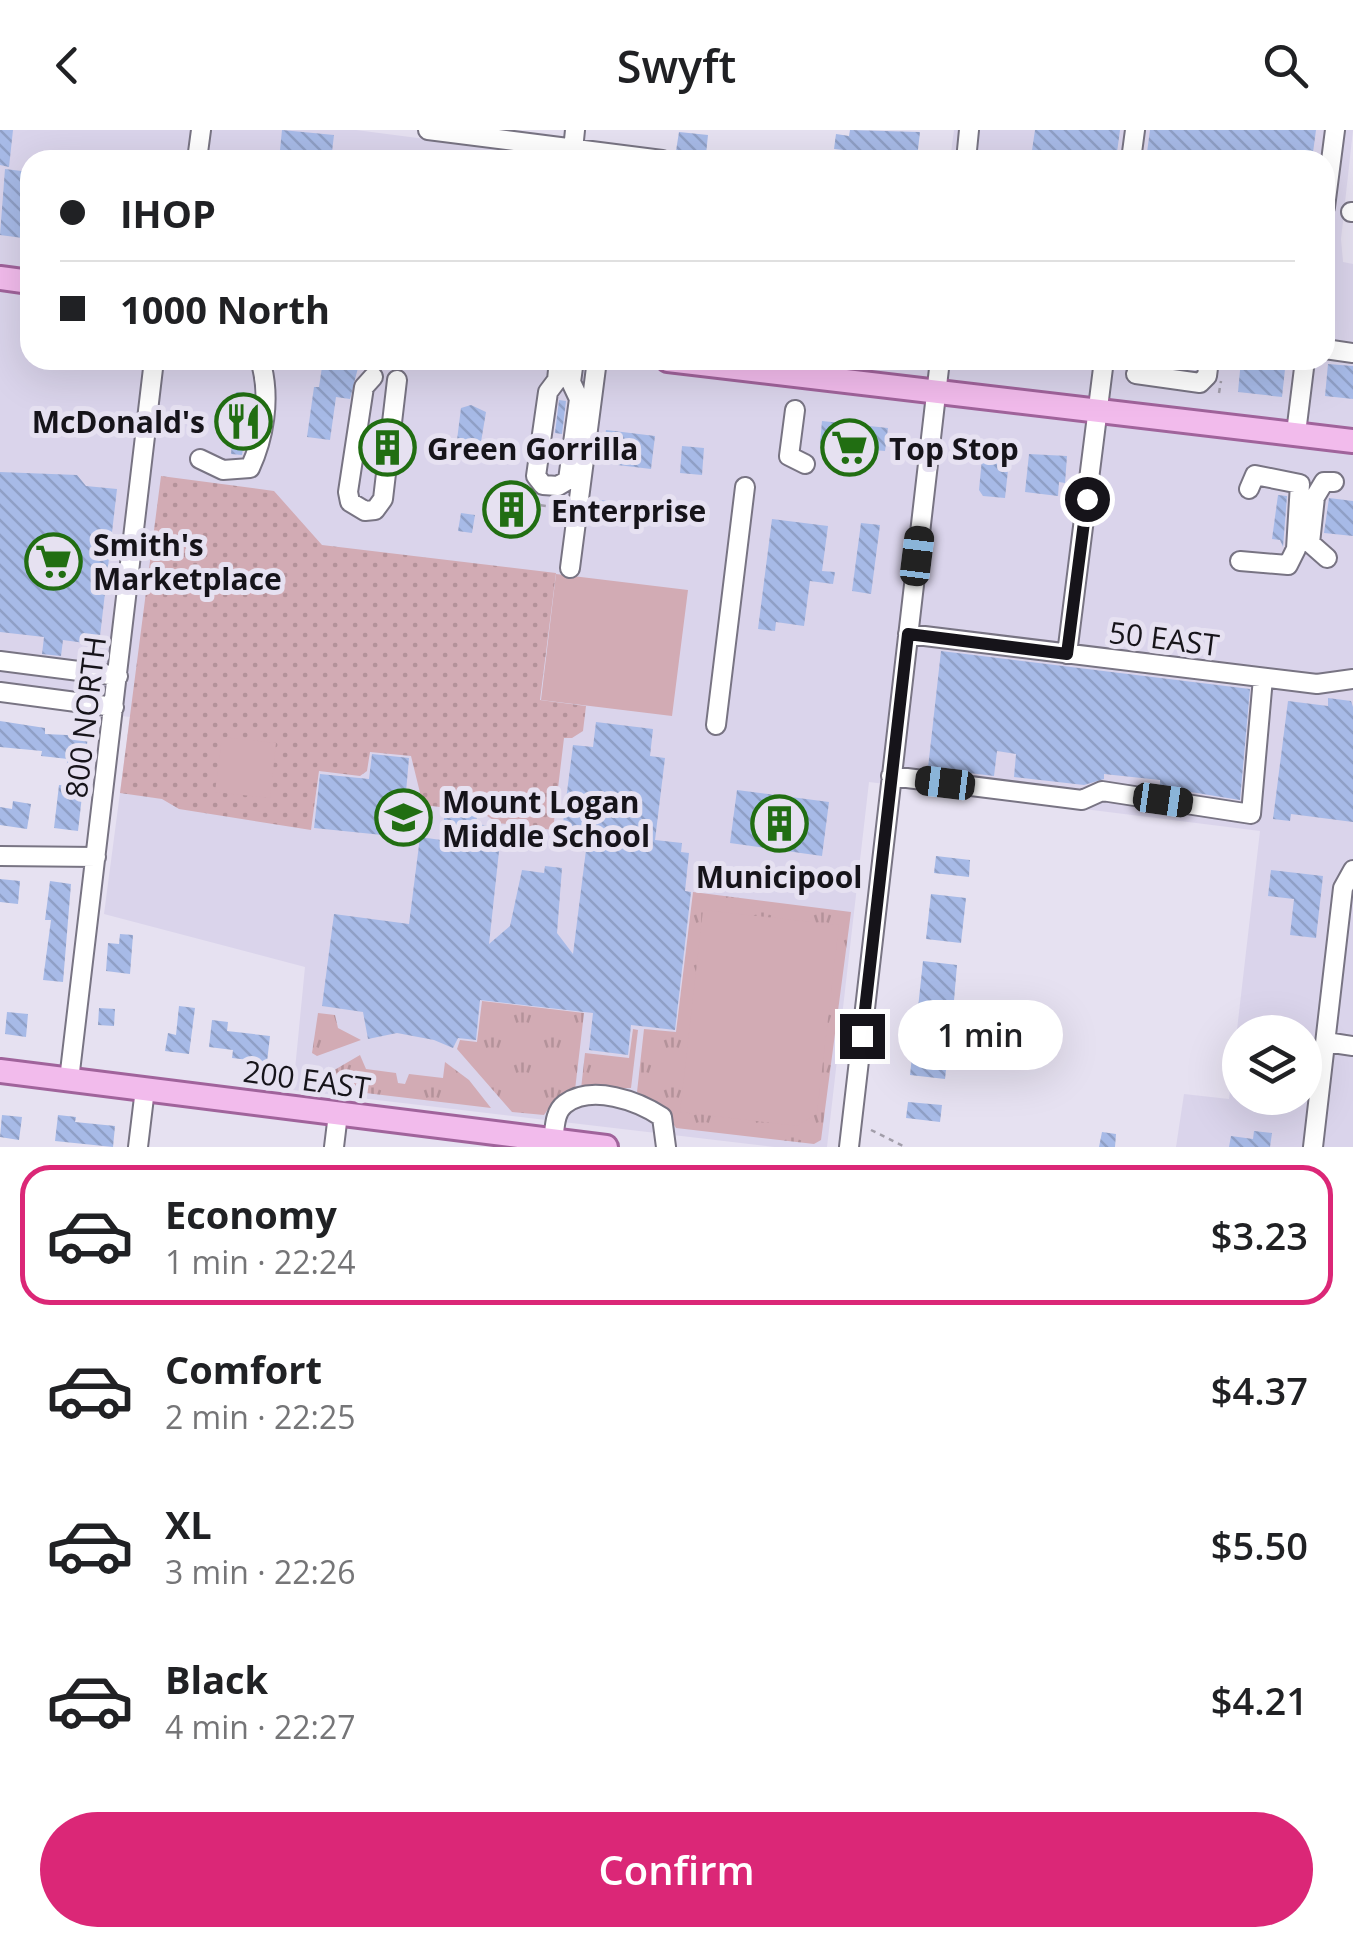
<!DOCTYPE html>
<meta charset="utf-8">
<style>
body{margin:0;font-family:"Open Sans",sans-serif;background:#f6f6f6;color:#202124;height:100vh;display:flex;flex-direction:column;font-size:38px;white-space:nowrap}
*{box-sizing:border-box;margin:0}
p{font-size:32px;color:#757577}
.icon{flex:none;width:55px;height:55px;fill:none;stroke:currentColor;stroke-width:2;stroke-linecap:round;stroke-linejoin:round}
.map{position:relative;height:1017px;overflow:hidden}
.panel{display:flex;flex-direction:column;background:#fff;flex:1}
.panel>*{flex:none}
.banner{position:absolute;left:20px;top:20px;width:1315px;height:220px;border-radius:30px;box-shadow:0 10px 40px #0002;display:grid;align-content:center;height:220px;padding:0 40px;background:#fff}
.tools{position:absolute;left:1222px;top:885px;display:grid;gap:20px}
.tools a{display:grid;place-items:center;width:100px;height:100px;border-radius:50%;background:#fff;box-shadow:0 10px 40px #0002;font-size:50px}
.end{position:absolute;width:45px;height:45px;margin:-22px;border:12px solid #16141a;background:#fff;box-shadow:0 0 0 5px #fff}
.from{border-radius:50%}
.bubble{position:absolute;height:70px;border-radius:35px;background:#fff;box-shadow:0 10px 40px #0002;font-size:32px;font-weight:600;line-height:70px;text-align:center}
.car{position:absolute;width:30px;height:60px;margin:-30px -15px;border-radius:12px;box-shadow:0 0 8px 2px #0007;background:linear-gradient(#222 24%,#8ab4d8 0 40%,#222 0 76%,#8ab4d8 0 86%,#222 0)}
.banner b{display:flex;align-items:center;gap:35px;height:95px;font-size:38px}
.banner b+b{border-top:2px solid #e0e0e0}
.banner i{width:25px;height:25px;background:#202124}
ul{padding:18px 0 0;list-style:none}
li{display:flex;align-items:center;gap:30px;height:140px;margin:0 20px 15px;padding:0 20px;border:5px solid transparent;border-radius:30px}
li div{flex:1}
li b{display:block;font-size:38px}
li em{font-style:normal;font-weight:600}
li.on{border-color:#db2777}
li>.icon{width:90px;height:90px;stroke-width:1.5}
.primary-button{display:flex;gap:20px;margin-top:auto;padding:20px 40px}
.primary-button a{flex:1;height:115px;border-radius:60px;background:#db2777;color:#fff;font-size:40px;font-weight:600;line-height:115px;text-align:center}
header{display:flex;justify-content:space-between;align-items:center;height:130px;padding:0 40px;background:#fff;font-size:45px;font-weight:600}
.map>svg:first-child{display:block}
</style>
<header><svg class="icon" aria-label="back" viewBox="0 0 24 24"><path d="M15 5l-7 7 7 7"/></svg>Swyft<svg class="icon" aria-label="search" viewBox="0 0 24 24"><circle cx="10" cy="10" r="6"/><path d="M15 15l6 6"/></svg></header>
<div class="map">
<svg width="1353" height="1017" viewBox="0 0 1353 1017">
<defs>
<pattern id="grass-tufts" width="24" height="20" patternUnits="userSpaceOnUse" patternTransform="scale(2.5)"><rect width="24" height="20" fill="#d2abb4"/><path d="M3 7l-1-3M5 7V3M7 7l1-3M15 17l-1-3M17 17v-4M19 17l1-3" fill="none" stroke="#b4929a"/></pattern>
<pattern id="park-dots" width="8" height="8" patternUnits="userSpaceOnUse" patternTransform="scale(2.5)"><rect width="8" height="8" fill="#d2abb4"/><path d="M2 2h.1M6 6h.1" fill="none" stroke="#b4929a" stroke-width="1.8" stroke-linecap="round"/></pattern>
<pattern id="building-back-hatch" width="6" height="6" patternUnits="userSpaceOnUse" patternTransform="scale(2.5)"><rect width="6" height="6" fill="#a7bae7"/><path d="M-1 5l2 2M0 0l6 6M5-1l2 2" fill="none" stroke="#8f9fc6"/></pattern>
</defs>
<rect width="100%" height="100%" fill="#e6e1f1"/>
<path fill="#dad4eb" fill-rule="evenodd" d="M 0,0 L 356,0 L 587,30 L 30,30 L 30,230 L 1325,230 L 1325,30 L 950,30 L 954,0 L 1353,0 L 1341,109 L 1343,132 L 1353,134 L 1353,1017 L 1176,1017 L 1184,964 L 1229,969 L 1260,701 L 869,652 L 827,1017 L 774,1017 L 293,960 L 305,837 L 104,784 L 130,587 L 0,572 ZM 1240,902 L 1305,902 L 1305,968 L 1240,968 Z"/>
<path fill="url(#grass-tufts)" d="M 693,762 L 851,782 L 821,1010 L 814,1014 L 676,998 L 662,976 L 637,962 L 644,899 L 676,902 Z
M 482,871 L 584,883 L 575,960 L 556,968 L 544,985 L 512,982 L 457,919 L 460,910 L 477,912 Z
M 318,883 L 335,885 L 338,898 L 361,910 L 317,926 L 312,923 Z
M 633,899 L 638,900 L 631,958 L 581,959 L 585,923 L 629,928 Z
M 360,925 L 366,939 L 396,943 L 398,953 L 405,954 L 409,944 L 443,948 L 445,932 L 469,950 L 491,978 L 307,956 Z"/>
<path fill="url(#park-dots)" d="M 161,346 L 274,361 L 322,415 L 556,443 L 540,570 L 586,576 L 583,601 L 572,608 L 564,608 L 553,700 L 498,693 L 481,682 L 423,675 L 411,626 L 370,622 L 367,641 L 360,646 L 319,641 L 311,700 L 179,679 L 162,669 L 120,663 Z"/>
<path fill="#d2abb4" d="M 556,444 L 688,460 L 672,586 L 541,570 Z
M 222,607 L 276,613 L 270,668 L 215,662 Z
M 703,780 L 839,795 L 817,983 L 797,996 L 680,982 Z"/>
<path fill="url(#building-back-hatch)" d="M 0,0 L 13,0 L 9,37 L 0,35 Z
M 282,0 L 334,5 L 331,30 L 279,30 Z
M 850,0 L 920,2 L 917,28 L 834,19 L 836,4 L 849,6 Z
M 1035,0 L 1120,0 L 1116,30 L 1031,27 Z
M 1150,0 L 1316,0 L 1312,30 L 1146,30 Z
M 679,2 L 708,5 L 706,24 L 676,21 Z
M 5,39 L 30,42 L 30,109 L 0,105 Z
M 332,230 L 360,230 L 350,269 L 336,267 L 330,310 L 307,307 L 314,257 L 319,257 L 322,237 L 331,238 Z
M 1161,230 L 1196,230 L 1195,240 L 1161,235 Z
M 1241,230 L 1286,230 L 1282,267 L 1238,262 Z
M 1328,234 L 1353,236 L 1353,269 L 1325,266 Z
M 236,262 L 253,264 L 242,325 L 231,324 Z
M 559,270 L 566,271 L 562,304 L 555,303 Z
M 471,275 L 486,282 L 481,312 L 467,314 L 457,310 L 461,278 Z
M 822,291 L 888,298 L 885,321 L 861,319 L 859,333 L 838,331 L 840,316 L 820,314 Z
M 606,300 L 655,306 L 651,339 L 601,333 Z
M 682,316 L 704,318 L 702,345 L 680,343 Z
M 983,318 L 1010,321 L 1005,368 L 983,366 L 979,360 Z
M 1029,324 L 1067,326 L 1065,353 L 1059,352 L 1058,366 L 1025,362 Z
M 0,342 L 77,345 L 86,356 L 117,359 L 99,515 L 63,510 L 61,526 L 42,524 L 44,507 L 0,502 Z
M 504,356 L 526,359 L 520,403 L 498,401 Z
M 1278,365 L 1287,366 L 1283,417 L 1280,410 L 1272,409 Z
M 1329,368 L 1353,371 L 1353,406 L 1324,403 Z
M 592,369 L 632,374 L 630,387 L 590,382 Z
M 461,383 L 475,385 L 472,403 L 458,401 Z
M 772,389 L 828,396 L 822,441 L 835,442 L 833,454 L 810,451 L 804,496 L 776,492 L 775,501 L 758,499 Z
M 861,393 L 880,395 L 871,464 L 852,461 Z
M 941,521 L 1250,559 L 1240,670 L 1160,657 L 1160,650 L 1104,644 L 1104,649 L 1084,655 L 1014,647 L 1016,624 L 997,621 L 994,646 L 928,638 Z
M 1328,568 L 1351,571 L 1353,577 L 1353,692 L 1291,684 L 1290,691 L 1273,689 L 1288,571 L 1328,576 Z
M 0,591 L 45,598 L 45,604 L 88,606 L 84,639 L 66,636 L 68,629 L 41,626 L 42,621 L 0,617 Z
M 596,592 L 653,599 L 650,626 L 665,628 L 655,710 L 682,713 L 681,722 L 689,723 L 685,761 L 691,762 L 675,900 L 631,895 L 628,925 L 589,920 L 593,883 L 480,870 L 476,910 L 458,908 L 453,918 L 434,910 L 397,903 L 368,909 L 363,882 L 322,876 L 334,784 L 409,794 L 420,707 L 441,710 L 445,682 L 477,686 L 476,694 L 516,699 L 514,714 L 500,712 L 489,814 L 510,796 L 522,740 L 544,743 L 545,736 L 562,738 L 557,803 L 573,824 L 587,712 L 561,709 L 573,615 L 593,617 Z
M 372,624 L 409,628 L 402,707 L 314,698 L 320,644 L 369,649 Z
M 59,655 L 83,657 L 78,701 L 54,698 Z
M 737,660 L 829,672 L 822,726 L 730,713 Z
M 13,671 L 31,674 L 27,699 L 0,695 L 0,677 L 12,679 Z
M 936,726 L 970,730 L 969,747 L 934,743 Z
M 1271,740 L 1323,746 L 1316,808 L 1290,805 L 1294,769 L 1268,766 Z
M 0,749 L 20,751 L 18,774 L 0,772 Z
M 50,751 L 71,754 L 63,852 L 43,850 L 51,790 L 45,790 Z
M 931,764 L 966,768 L 961,813 L 926,809 Z
M 120,804 L 133,805 L 130,844 L 106,841 L 108,813 L 119,814 Z
M 923,831 L 957,835 L 953,882 L 918,878 Z
M 179,876 L 195,878 L 189,924 L 165,921 L 168,903 L 176,905 Z
M 99,878 L 115,879 L 114,896 L 98,895 Z
M 7,882 L 28,884 L 26,907 L 5,904 Z
M 212,890 L 228,892 L 227,901 L 270,906 L 267,932 L 232,928 L 233,920 L 209,917 Z
M 915,899 L 950,903 L 945,949 L 910,945 Z
M 908,972 L 942,975 L 940,992 L 906,988 Z
M 2,985 L 22,987 L 19,1010 L 0,1007 Z
M 58,985 L 76,987 L 75,992 L 115,996 L 113,1017 L 55,1011 Z
M 1254,1001 L 1272,1003 L 1270,1017 L 1229,1017 L 1231,1006 L 1253,1009 Z
M 1102,1002 L 1116,1004 L 1115,1017 L 1099,1017 Z"/>
<g fill="none" stroke-linecap="round" stroke-linejoin="round">
<defs>
<path id="minor" d="M 428,0 L 662,30
M 197,30 L 201,0
M 572,30 L 575,0
M 966,30 L 969,0
M 1131,30 L 1135,0
M 1325,77 L 1335,0
M 1351,82 L 1353,82
M 1325,219 L 1353,223
M 559,230 L 557,250 L 548,262 L 536,346 L 543,355 L 558,356 L 568,350 L 579,269 L 571,252 L 574,230
M 1136,244 L 1200,253 L 1207,246 L 1209,230
M 373,247 L 364,257 L 348,362 L 350,372 L 365,381 L 375,380 L 383,369 L 397,250
M 795,280 L 789,326 L 805,334
M 1296,303 L 1305,230
M 200,329 L 223,340 L 250,338 C 264,308 270,270 262,237
M 1327,428 L 1310,413 L 1315,367 L 1324,352 L 1334,352
M 1240,431 L 1288,435 L 1296,419 L 1300,354 L 1255,345 L 1249,359
M 570,438 L 597,230
M 908,504 L 1317,554 L 1353,549
M 1067,524 L 1104,230
M 0,531 L 118,546
M 0,562 L 114,577
M 716,595 L 745,357
M 891,646 L 1082,670 L 1102,661 L 1251,684 L 1263,548
M 0,726 L 96,727
M 1326,912 L 1353,916
M 69,950 L 154,230
M 553,1011 C 555,999 554,982 565,974 C 592,954 638,971 662,987 L 666,1017
M 138,1017 L 145,959
M 334,1017 L 338,984
M 849,1017 L 940,230
M 1313,1017 L 1343,758 L 1353,740"/>
<path id="major" d="M 0,148 L 30,152
M 668,230 L 1353,311
M 0,941 L 606,1017"/>
</defs>
<use href="#minor" stroke="#787483" stroke-width="22"/>
<use href="#major" stroke="#a0639b" stroke-width="28"/>
<path stroke="#a19da9" stroke-width="2.5" stroke-dasharray="5 5" stroke-linecap="butt" d="M 1219,263 L 1221,251
M 530,384 L 531,374 L 562,378 L 561,372
M 871,1000 L 905,1017"/>
<use href="#minor" stroke="#fff" stroke-width="18"/>
<use href="#major" stroke="#f2bbec" stroke-width="22"/>
</g>
<g fill="none" stroke-linecap="round" stroke-linejoin="round">
<path stroke="#16141a" stroke-width="12" d="M 862,906 L 908,504 L 1067,524 L 1087,369"/>
</g>
<defs>
<symbol id="restaurant-ring" viewBox="-11 -11 22 22"><circle r="9.5" fill="#e6e1f1" stroke="#216e12" stroke-width="1.5"/><path d="M-5-6h1v4h1v-4h1v4h1v-4h1v5L-1.5 .5V6h-2V.5L-5-1ZM5-6V6H3V1.5H1.5Q1.5-4 5-6Z" fill="#216e12"/></symbol>
<symbol id="building-ring" viewBox="-11 -11 22 22"><circle r="9.5" fill="#e6e1f1" stroke="#216e12" stroke-width="1.5"/><path d="M-4-6H4V6H1V3H-1V6H-4ZM-2.5-4.3h1.7v1.8h-1.7ZM.8-4.3h1.7v1.8H.8ZM-2.5-1h1.7V.8h-1.7ZM.8-1h1.7V.8H.8Z" fill="#216e12"/></symbol>
<symbol id="supermarket-ring" viewBox="-11 -11 22 22"><circle r="9.5" fill="#e6e1f1" stroke="#216e12" stroke-width="1.5"/><path d="M-6-5.5h2.5l.6 2H6L4.5 2H-2.5L-4.4-4H-6ZM-1.5 3.2a1.3 1.3 0 1 0 .1 0ZM3 3.2a1.3 1.3 0 1 0 .1 0Z" fill="#216e12"/></symbol>
<symbol id="school-ring" viewBox="-11 -11 22 22"><circle r="9.5" fill="#e6e1f1" stroke="#216e12" stroke-width="1.5"/><path d="M0-5L7-2L0 1L-7-2ZM-4 1L0 2.5L4 1V4Q0 6-4 4Z" fill="#216e12"/></symbol>
</defs>
<g fill-rule="evenodd">
<use href="#restaurant-ring" x="212" y="260" width="63" height="63"/>
<use href="#building-ring" x="356" y="286" width="63" height="63"/>
<use href="#supermarket-ring" x="818" y="286" width="63" height="63"/>
<use href="#building-ring" x="480" y="348" width="63" height="63"/>
<use href="#supermarket-ring" x="22" y="400" width="63" height="63"/>
<use href="#school-ring" x="372" y="656" width="63" height="63"/>
<use href="#building-ring" x="748" y="662" width="63" height="63"/>
</g>
<g text-anchor="middle" dominant-baseline="central" stroke-width="10" stroke-linejoin="round" paint-order="stroke">
<g font-size="30" font-weight="bold" fill="#16141a" stroke="#e6e1f1" text-anchor="start">
<text x="205" y="291" text-anchor="end">McDonald's</text>
<text x="427" y="318">Green Gorrilla</text>
<text x="889" y="318">Top Stop</text>
<text x="551" y="380">Enterprise</text>
<text x="93" y="414">Smith's<tspan x="93" dy="34">Marketplace</tspan></text>
<text x="442" y="671">Mount Logan<tspan x="442" dy="34">Middle School</tspan></text>
<text x="779" y="746" text-anchor="middle">Municipool</text>
</g>
<g font-size="30" fill="#16141a" stroke="#e6e1f1">
<text transform="translate(1164 508) rotate(7)">50 EAST</text>
<text transform="translate(85 587) rotate(-83)">800 NORTH</text>
<text transform="translate(307 949) rotate(8)">200 EAST</text>
</g>
</g>
</svg>
<div class="tools">
<a><svg class="icon" aria-label="layers" viewBox="0 0 24 24"><path d="M12 4l9 5-9 5-9-5zM3 14l9 5 9-5"/></svg></a>
</div>
<i class="end from" style="left:1087px;top:369px"></i>
<i class="end" style="left:862px;top:906px"></i>
<div class="bubble" style="left:898px;top:870px;width:165px">1 min</div>
<i class="car" style="left:917px;top:426px;rotate:7deg"></i>
<i class="car" style="left:945px;top:653px;rotate:277deg"></i>
<i class="car" style="left:1163px;top:670px;rotate:98deg"></i>
<div class="banner">
<b><i class="from"></i>IHOP</b>
<b><i></i>1000 North</b>
</div>
</div>
<section class="panel">
<ul>
<li class="on"><svg class="icon" aria-label="car" viewBox="0 0 24 24"><path d="M5 17H2v-5l4-1 3-4h7l3 4 3 1v5h-3M9 17h6M6 11h13"/><circle cx="7" cy="17" r="2"/><circle cx="17" cy="17" r="2"/></svg><div><b>Economy</b><p>1 min · 22:24</p></div><em>$3.23</em></li>
<li><svg class="icon" aria-label="car" viewBox="0 0 24 24"><path d="M5 17H2v-5l4-1 3-4h7l3 4 3 1v5h-3M9 17h6M6 11h13"/><circle cx="7" cy="17" r="2"/><circle cx="17" cy="17" r="2"/></svg><div><b>Comfort</b><p>2 min · 22:25</p></div><em>$4.37</em></li>
<li><svg class="icon" aria-label="car" viewBox="0 0 24 24"><path d="M5 17H2v-5l4-1 3-4h7l3 4 3 1v5h-3M9 17h6M6 11h13"/><circle cx="7" cy="17" r="2"/><circle cx="17" cy="17" r="2"/></svg><div><b>XL</b><p>3 min · 22:26</p></div><em>$5.50</em></li>
<li><svg class="icon" aria-label="car" viewBox="0 0 24 24"><path d="M5 17H2v-5l4-1 3-4h7l3 4 3 1v5h-3M9 17h6M6 11h13"/><circle cx="7" cy="17" r="2"/><circle cx="17" cy="17" r="2"/></svg><div><b>Black</b><p>4 min · 22:27</p></div><em>$4.21</em></li>
</ul>
<div class="primary-button"><a>Confirm</a></div>
</section>
